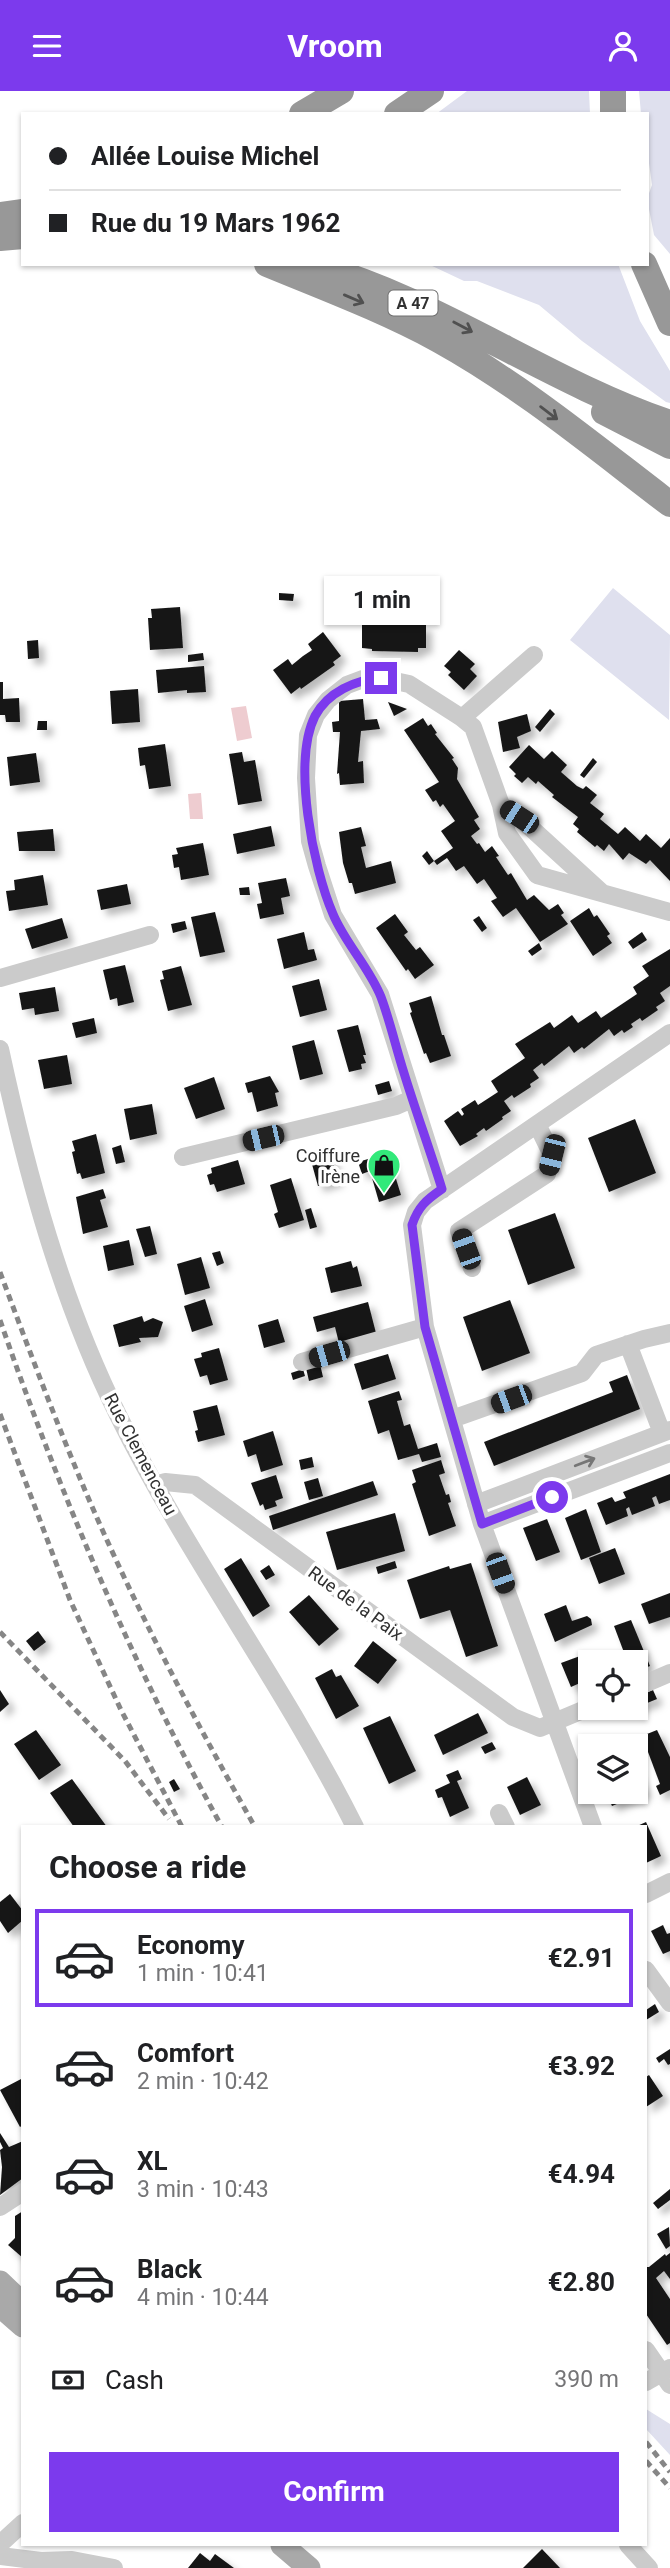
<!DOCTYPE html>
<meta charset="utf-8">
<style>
body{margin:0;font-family:Roboto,sans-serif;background:#f2f2f2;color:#202124;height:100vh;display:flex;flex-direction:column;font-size:26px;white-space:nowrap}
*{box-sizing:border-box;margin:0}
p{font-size:23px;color:#757577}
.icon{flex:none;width:38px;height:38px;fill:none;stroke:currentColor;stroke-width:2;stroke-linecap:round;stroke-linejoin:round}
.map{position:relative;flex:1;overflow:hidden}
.panel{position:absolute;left:21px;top:1734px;width:626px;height:721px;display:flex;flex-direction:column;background:#fff;border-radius:0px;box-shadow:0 2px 5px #0004}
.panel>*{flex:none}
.top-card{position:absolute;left:21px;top:21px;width:628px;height:154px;border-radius:0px;box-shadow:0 2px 5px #0004;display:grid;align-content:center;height:154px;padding:0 28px;background:#fff}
.controls{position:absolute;left:578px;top:1559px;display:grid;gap:14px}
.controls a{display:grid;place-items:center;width:70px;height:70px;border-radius:0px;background:#fff;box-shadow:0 2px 5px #0004;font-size:35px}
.end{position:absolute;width:32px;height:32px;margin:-16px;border:9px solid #7c3aed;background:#fff;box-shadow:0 0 0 4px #fff}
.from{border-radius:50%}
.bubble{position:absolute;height:49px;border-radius:0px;background:#fff;box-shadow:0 2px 5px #0004;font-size:23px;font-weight:700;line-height:49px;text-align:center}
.car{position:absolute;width:21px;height:42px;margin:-21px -10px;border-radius:9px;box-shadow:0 0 5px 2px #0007;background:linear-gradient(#222 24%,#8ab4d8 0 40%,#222 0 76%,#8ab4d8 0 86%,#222 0)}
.top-card b{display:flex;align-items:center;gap:24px;height:66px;font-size:26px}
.top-card b+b{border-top:2px solid #e0e0e0}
.top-card i{width:18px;height:18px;background:#202124}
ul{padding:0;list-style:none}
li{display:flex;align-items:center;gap:21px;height:98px;margin:0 14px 10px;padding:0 14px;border:4px solid transparent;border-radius:0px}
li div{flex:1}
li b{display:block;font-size:26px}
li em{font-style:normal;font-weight:700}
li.on{border-color:#7c3aed}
li>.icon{width:63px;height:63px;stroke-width:1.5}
h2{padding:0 28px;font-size:32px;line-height:84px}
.pay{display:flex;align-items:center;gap:18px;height:77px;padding:0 28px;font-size:26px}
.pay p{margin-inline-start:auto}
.primary-button{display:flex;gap:14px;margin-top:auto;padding:14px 28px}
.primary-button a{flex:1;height:80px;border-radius:0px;background:#7c3aed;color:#fff;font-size:28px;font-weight:700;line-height:80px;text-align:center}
header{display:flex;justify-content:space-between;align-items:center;height:91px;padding:0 28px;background:#7c3aed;color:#fff;font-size:32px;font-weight:700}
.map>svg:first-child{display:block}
</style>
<header><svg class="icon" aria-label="menu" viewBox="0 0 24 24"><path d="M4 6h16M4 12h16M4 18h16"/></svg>Vroom<svg class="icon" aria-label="person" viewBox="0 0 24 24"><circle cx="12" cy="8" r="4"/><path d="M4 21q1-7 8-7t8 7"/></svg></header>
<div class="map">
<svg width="670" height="2477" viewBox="0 0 670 2477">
<defs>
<filter id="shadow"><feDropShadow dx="6" dy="6" stdDeviation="3.5" flood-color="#0004"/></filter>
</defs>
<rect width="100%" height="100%" fill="#fff"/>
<path fill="#dfe0ee" d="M 467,0 L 589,0 L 590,23 L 436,23 Z
M 639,0 L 670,0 L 670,163 L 654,144 L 648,113 L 648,105 L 652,94 L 648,65 L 648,23 L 641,23 Z
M 428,173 L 618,173 L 640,230 L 670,280 L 670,312 L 666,311 L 582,250 L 539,214 L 477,190 L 464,190 Z
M 613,497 L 670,544 L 669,629 L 570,549 Z
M 646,2318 L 670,2333 L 670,2364 L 646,2338 Z"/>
<path fill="#eeccd0" d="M 246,615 L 252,647 L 237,650 L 231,617 Z
M 201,702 L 203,728 L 190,728 L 188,703 Z"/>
<path fill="#181818" filter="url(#shadow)" d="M 279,502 L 294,503 L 293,510 L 279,509 Z
M 180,516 L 183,557 L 150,559 L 148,527 L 152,527 L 151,518 Z
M 384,530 L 394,531 L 394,534 L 426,534 L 426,557 L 418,557 L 418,561 L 372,560 L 372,558 L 362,557 L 362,533 L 384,533 Z
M 323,541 L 341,565 L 333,571 L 335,574 L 301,598 L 300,596 L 291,603 L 273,579 L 288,568 L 292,574 L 303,565 L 312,559 L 308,553 Z
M 38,549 L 39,567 L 28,568 L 27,550 Z
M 459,559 L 475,573 L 470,578 L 477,585 L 464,599 L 448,584 L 451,581 L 444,575 Z
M 203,562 L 204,569 L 188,571 L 188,564 Z
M 204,575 L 206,601 L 187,602 L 187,599 L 158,602 L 156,579 Z
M 0,591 L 3,591 L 3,608 L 19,607 L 20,631 L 6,631 L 5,624 L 0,624 Z
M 138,598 L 140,631 L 112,633 L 110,600 Z
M 363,608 L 365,629 L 377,628 L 380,638 L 361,640 L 358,671 L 363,670 L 364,692 L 340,694 L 339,682 L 337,683 L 340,641 L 333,641 L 332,631 L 339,630 L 339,610 Z
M 388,611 L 407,618 L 394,625 Z
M 550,618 L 555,623 L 540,641 L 535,636 Z
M 527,623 L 531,640 L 517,646 L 520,657 L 503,661 L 498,631 Z
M 423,627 L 428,635 L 431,633 L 437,642 L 435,643 L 454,667 L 452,668 L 458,677 L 457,688 L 479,726 L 474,729 L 480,738 L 471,745 L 477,753 L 479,752 L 485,761 L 492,755 L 499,765 L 496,766 L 508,784 L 511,782 L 527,809 L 534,804 L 549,819 L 558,813 L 564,822 L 561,824 L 568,833 L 540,851 L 516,817 L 503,826 L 491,810 L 497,807 L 484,788 L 477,793 L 464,775 L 456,780 L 447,767 L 437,774 L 434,770 L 453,757 L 441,740 L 455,730 L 443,713 L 440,716 L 436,709 L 433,711 L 425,699 L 439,691 L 404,639 Z
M 38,630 L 47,630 L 47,639 L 37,639 Z
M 165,653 L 171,695 L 149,698 L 145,674 L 140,675 L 138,657 Z
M 529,654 L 544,668 L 552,660 L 567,674 L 561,681 L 577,695 L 583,698 L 586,695 L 597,704 L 590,712 L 604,723 L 600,728 L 618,743 L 625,736 L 640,750 L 646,743 L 661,757 L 670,747 L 670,790 L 650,769 L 646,773 L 629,762 L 623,769 L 609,753 L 604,760 L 597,754 L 595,756 L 577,741 L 579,738 L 573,733 L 578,726 L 552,706 L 554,704 L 538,690 L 536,693 L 528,686 L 522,692 L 514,685 L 516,683 L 509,676 Z
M 242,661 L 244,671 L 255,669 L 262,710 L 238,714 L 229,663 Z
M 36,662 L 40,691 L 10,695 L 7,666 Z
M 593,667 L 597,671 L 584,687 L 580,684 Z
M 271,735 L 275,755 L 237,763 L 233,743 Z
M 361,736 L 366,755 L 361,756 L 366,777 L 391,770 L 396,792 L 355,803 L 352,792 L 349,792 L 343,772 L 339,741 Z
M 53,738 L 55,760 L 19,760 L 17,741 Z
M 203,752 L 209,784 L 181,789 L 179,776 L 174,777 L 172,764 L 178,763 L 176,757 Z
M 427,760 L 434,770 L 429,774 L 422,765 Z
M 43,784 L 48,814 L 9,820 L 6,800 L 15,799 L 14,789 Z
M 286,787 L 290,805 L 281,807 L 284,823 L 260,828 L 257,813 L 262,812 L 258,792 Z
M 127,793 L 131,813 L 101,819 L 97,799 Z
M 249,796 L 250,804 L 240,804 L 239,797 Z
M 589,817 L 594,826 L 597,824 L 610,843 L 607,845 L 612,852 L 593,865 L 570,830 Z
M 215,821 L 225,861 L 200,866 L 191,826 Z
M 395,823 L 408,841 L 404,844 L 416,859 L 420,856 L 434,874 L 415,888 L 408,878 L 406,880 L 376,837 Z
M 479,825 L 487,837 L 482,841 L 473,829 Z
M 62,827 L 68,847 L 32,858 L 25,838 Z
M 185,830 L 187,838 L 173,842 L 171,833 Z
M 304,841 L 308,859 L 314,858 L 317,869 L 284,878 L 277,848 Z
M 642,841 L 647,849 L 633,858 L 628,851 Z
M 539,852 L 542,858 L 532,865 L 528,860 Z
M 670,858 L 670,895 L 660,902 L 665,910 L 656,916 L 658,919 L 642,930 L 640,927 L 631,933 L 633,936 L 624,942 L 622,939 L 614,945 L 609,938 L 584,958 L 582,956 L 574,962 L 569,955 L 544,975 L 542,972 L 533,979 L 539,987 L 530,993 L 531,996 L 514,1007 L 512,1004 L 504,1010 L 511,1020 L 502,1026 L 503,1028 L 486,1040 L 484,1037 L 476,1043 L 478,1045 L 460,1055 L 444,1030 L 458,1020 L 462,1025 L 464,1023 L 461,1018 L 475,1009 L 478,1014 L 498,1001 L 491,990 L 525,967 L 515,953 L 550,931 L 554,937 L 572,924 L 578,932 L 596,920 L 601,927 L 637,903 L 633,896 L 649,885 L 642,875 Z
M 125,874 L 134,911 L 118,915 L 117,907 L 110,909 L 103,879 Z
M 181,875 L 192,914 L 168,920 L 160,889 L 164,888 L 162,880 Z
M 319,888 L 327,919 L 300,926 L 292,895 Z
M 55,896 L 59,920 L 35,924 L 34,917 L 22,919 L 19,902 Z
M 431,905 L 442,944 L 444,944 L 451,965 L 430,972 L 426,962 L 424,963 L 410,922 L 412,921 L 409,912 Z
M 94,927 L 97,942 L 76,947 L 72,932 Z
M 358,934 L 366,964 L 363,964 L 366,972 L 361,973 L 362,978 L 349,981 L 337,939 Z
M 314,949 L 323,983 L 300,989 L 292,955 Z
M 67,964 L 72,993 L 44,998 L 38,969 Z
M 270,985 L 279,1001 L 275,1002 L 278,1015 L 257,1021 L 252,1001 L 248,1002 L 245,992 Z
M 214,986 L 225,1018 L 196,1028 L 184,997 Z
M 389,990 L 392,1000 L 378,1004 L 375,994 Z
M 152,1013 L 157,1043 L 130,1049 L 124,1018 Z
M 635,1028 L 656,1082 L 609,1101 L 588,1047 Z
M 96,1043 L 105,1082 L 82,1088 L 80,1082 L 77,1083 L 72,1061 L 75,1060 L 72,1050 Z
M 121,1054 L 125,1071 L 116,1073 L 112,1057 Z
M 330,1060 L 338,1089 L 318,1095 L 310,1066 Z
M 388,1062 L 401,1104 L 379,1111 L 370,1080 L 362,1083 L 358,1071 Z
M 238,1069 L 245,1093 L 217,1101 L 214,1093 L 210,1094 L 207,1084 L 212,1082 L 211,1077 Z
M 291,1087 L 304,1129 L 279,1137 L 274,1123 L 278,1121 L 270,1094 Z
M 103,1098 L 106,1107 L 100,1109 L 108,1136 L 83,1143 L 76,1106 Z
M 311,1117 L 317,1136 L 310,1138 L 305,1119 Z
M 555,1122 L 575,1177 L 528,1194 L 508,1139 Z
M 150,1135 L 157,1163 L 145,1166 L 136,1138 Z
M 129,1149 L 134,1174 L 108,1180 L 103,1155 Z
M 220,1160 L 224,1172 L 217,1175 L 212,1162 Z
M 201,1166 L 210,1197 L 185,1204 L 177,1173 Z
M 351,1170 L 353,1177 L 357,1175 L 362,1195 L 331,1202 L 325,1177 Z
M 205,1208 L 213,1234 L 192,1241 L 184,1215 Z
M 510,1209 L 530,1262 L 482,1280 L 463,1226 Z
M 368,1211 L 376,1242 L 339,1252 L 335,1236 L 317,1241 L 313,1226 Z
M 142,1225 L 144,1231 L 153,1227 L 163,1231 L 158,1246 L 139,1247 L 141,1251 L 119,1256 L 113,1234 Z
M 278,1228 L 285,1251 L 264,1257 L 258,1234 Z
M 219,1257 L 228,1289 L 210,1294 L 207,1284 L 200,1286 L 194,1268 L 202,1266 L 201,1262 Z
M 388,1263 L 396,1288 L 362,1299 L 354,1273 Z
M 320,1273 L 323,1286 L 309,1290 L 306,1277 Z
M 303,1278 L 305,1285 L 293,1289 L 291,1282 Z
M 627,1284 L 640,1318 L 494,1375 L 484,1351 L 613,1301 L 609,1291 Z
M 399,1300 L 402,1309 L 397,1310 L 404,1335 L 410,1333 L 418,1358 L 437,1352 L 441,1366 L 422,1371 L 419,1363 L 398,1369 L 389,1339 L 378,1343 L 368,1310 Z
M 217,1314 L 225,1344 L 198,1351 L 195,1340 L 198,1339 L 193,1320 Z
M 273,1340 L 283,1374 L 261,1381 L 256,1363 L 248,1366 L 243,1350 Z
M 312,1366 L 314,1376 L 301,1379 L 299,1369 Z
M 441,1369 L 445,1382 L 439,1384 L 446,1404 L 449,1403 L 451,1411 L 448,1412 L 456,1435 L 429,1445 L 412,1393 L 416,1391 L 412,1379 Z
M 670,1383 L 670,1409 L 659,1413 L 656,1405 L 652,1407 L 655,1415 L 632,1424 L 629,1416 L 626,1418 L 628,1425 L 606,1434 L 597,1412 L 612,1406 L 615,1411 L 626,1407 L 623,1401 Z
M 276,1384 L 283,1407 L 275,1410 L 277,1415 L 265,1419 L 263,1413 L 260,1415 L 251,1392 Z
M 318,1387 L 323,1405 L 309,1409 L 304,1391 Z
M 373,1390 L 378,1404 L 273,1439 L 269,1425 Z
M 586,1418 L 601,1461 L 581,1469 L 565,1427 Z
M 395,1422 L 405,1460 L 337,1479 L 326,1441 Z
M 547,1428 L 560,1461 L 536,1470 L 523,1437 Z
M 615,1457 L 625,1483 L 599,1493 L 589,1467 Z
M 241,1467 L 270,1515 L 253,1526 L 224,1478 Z
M 395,1470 L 397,1477 L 378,1483 L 376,1476 Z
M 471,1472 L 498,1555 L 466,1566 L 450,1519 L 420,1528 L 407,1489 L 449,1475 L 450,1478 Z
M 269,1474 L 275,1484 L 266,1489 L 260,1480 Z
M 670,1502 L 670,1526 L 649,1533 L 641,1513 Z
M 309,1504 L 339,1538 L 319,1555 L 289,1521 Z
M 566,1514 L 572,1530 L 587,1525 L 591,1528 L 592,1534 L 555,1551 L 544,1523 Z
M 631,1529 L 650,1575 L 635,1581 L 635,1572 L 628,1572 L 614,1535 Z
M 38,1540 L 46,1551 L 34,1560 L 26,1550 Z
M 373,1550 L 397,1569 L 378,1593 L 354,1575 Z
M 580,1565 L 589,1588 L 571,1596 L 561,1572 Z
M 332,1578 L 336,1586 L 341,1584 L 359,1615 L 336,1628 L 315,1587 Z
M 0,1599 L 9,1613 L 0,1621 Z
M 653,1599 L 657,1608 L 635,1617 L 635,1606 Z
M 478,1622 L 488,1642 L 443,1664 L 434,1644 Z
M 390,1625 L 416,1680 L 389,1693 L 363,1637 Z
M 36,1639 L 61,1674 L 39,1689 L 14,1653 Z
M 657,1639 L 670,1666 L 670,1699 L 660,1704 L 656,1695 L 660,1693 L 642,1645 Z
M 492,1651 L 496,1658 L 485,1663 L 481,1656 Z
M 635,1676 L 646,1701 L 612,1715 L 606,1701 L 635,1701 Z
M 458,1679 L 462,1688 L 457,1690 L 469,1717 L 450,1726 L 442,1706 L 438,1707 L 435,1699 L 450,1692 L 446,1684 Z
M 527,1686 L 541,1714 L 520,1724 L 507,1696 Z
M 72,1688 L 107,1736 L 74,1736 L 50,1702 Z
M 174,1688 L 180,1698 L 174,1701 L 169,1691 Z
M 646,1731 L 661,1765 L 646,1772 L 646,1736 L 635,1736 Z
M 10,1803 L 23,1820 L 23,1829 L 8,1842 L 0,1830 L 0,1811 Z
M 663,1834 L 667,1843 L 670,1842 L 670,1860 L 663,1863 L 651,1840 Z
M 655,1913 L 659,1921 L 646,1929 L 646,1919 Z
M 670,1958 L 670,1973 L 668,1974 L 664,1968 L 659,1972 L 656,1967 Z
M 649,1984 L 663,2005 L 646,2016 L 646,1986 Z
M 23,1987 L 23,2034 L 20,2036 L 0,1999 Z
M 0,2042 L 9,2056 L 23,2050 L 23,2087 L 0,2104 L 2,2076 L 0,2059 L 3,2057 L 0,2051 Z
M 670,2098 L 670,2109 L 658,2118 L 653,2112 Z
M 23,2120 L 23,2167 L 8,2154 L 15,2147 L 15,2125 Z
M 669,2136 L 670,2155 L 666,2158 L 657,2143 Z
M 670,2162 L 670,2188 L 664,2180 L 656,2187 L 670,2208 L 670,2252 L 667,2254 L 646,2223 L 646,2176 L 649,2176 L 665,2163 L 666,2165 Z
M 542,2458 L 560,2477 L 523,2477 Z
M 200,2462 L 210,2470 L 215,2463 L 234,2477 L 188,2477 Z"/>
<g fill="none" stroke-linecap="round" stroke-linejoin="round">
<path stroke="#cbcbcb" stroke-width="18" d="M 462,627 L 534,564
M 501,714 L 519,726 L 601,801
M 0,887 L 150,844
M 0,958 C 27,1083 61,1209 118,1324 C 188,1466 284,1594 355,1736
M 183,1066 L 396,1015 L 412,1008
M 442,1099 L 380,903 L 333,824 L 317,775 L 310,750 L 306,687 L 308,644 L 316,624 L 328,609 L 347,594 L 363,588 L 381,587 L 409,593 L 462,627 L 473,636 L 501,714 L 507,742 L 537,784 L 670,821
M 472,1177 L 459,1140 L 547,1083 L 552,1064 L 537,1033
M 628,1253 L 662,1342
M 302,1271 L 425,1236
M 452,1328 L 582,1282 L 596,1264 L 644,1248 L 670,1242
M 155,1394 L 165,1391 L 195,1394 L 513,1626 L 540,1637 L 590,1616
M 476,1413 L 670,1339
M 482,1433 L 670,1362
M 635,1597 L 670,1582
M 499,1722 L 506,1736
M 593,1736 L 482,1433 L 425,1236 L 412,1134 L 416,1121 L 425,1110 L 670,942
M 646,1803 L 670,1791
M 646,1879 L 670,1912
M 0,2116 L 23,2101
M 646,2259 L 670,2294
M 646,2291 L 670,2277
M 0,2453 L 23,2432
M 628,2454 L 649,2477
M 0,2465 L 41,2470 L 72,2469 L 114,2477"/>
<path stroke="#a9a9a9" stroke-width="23" d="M 0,2191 L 23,2213
M 0,2215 L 23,2235
M 282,2454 L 309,2477"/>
<path stroke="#989898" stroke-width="26" d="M 613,0 L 613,23
M 302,23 L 341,0
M 397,23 L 431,0
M 0,124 L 23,121
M 0,147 L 23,145
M 267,173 C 325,197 384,219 439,249 C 522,295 595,356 670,413
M 309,173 C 437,207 545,290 670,332
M 644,173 L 670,232
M 604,321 L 670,355"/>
<path stroke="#868686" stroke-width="5" stroke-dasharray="7 5" stroke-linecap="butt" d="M 0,1181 C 28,1256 56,1331 87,1404 C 136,1518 194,1628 255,1736
M 0,1229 C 60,1403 133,1575 222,1736
M 0,1323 L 70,1509 L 121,1619 L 182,1736
M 0,1541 L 125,1670 L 169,1728
M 646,2351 L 670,2381
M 646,2370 L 670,2397"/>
</g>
<defs><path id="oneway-shaft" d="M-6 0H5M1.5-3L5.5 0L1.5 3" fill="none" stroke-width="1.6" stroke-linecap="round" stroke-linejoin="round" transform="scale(1.75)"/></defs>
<g stroke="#505050">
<use href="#oneway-shaft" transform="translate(354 208) rotate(23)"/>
<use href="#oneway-shaft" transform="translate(463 236) rotate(28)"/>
<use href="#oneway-shaft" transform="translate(549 322) rotate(37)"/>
</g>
<use stroke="#767676" href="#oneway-shaft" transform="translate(585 1371) rotate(-21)"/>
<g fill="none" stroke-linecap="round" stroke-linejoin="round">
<path stroke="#7c3aed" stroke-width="9" d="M 381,587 C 355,589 328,601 315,625 C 292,671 313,777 333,823 C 345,852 369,876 381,906 C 390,930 396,957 404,982 C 416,1021 430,1059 442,1098 C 426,1109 418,1116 412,1134 L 425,1236 L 482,1433 L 552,1406"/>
</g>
<defs>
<symbol id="shop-pin" viewBox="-11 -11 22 30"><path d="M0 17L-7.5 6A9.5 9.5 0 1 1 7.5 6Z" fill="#32e97a" stroke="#fff"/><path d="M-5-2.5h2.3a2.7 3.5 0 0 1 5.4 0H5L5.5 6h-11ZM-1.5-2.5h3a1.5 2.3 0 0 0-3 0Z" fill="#111"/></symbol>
</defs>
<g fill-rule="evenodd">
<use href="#shop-pin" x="365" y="1055" width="38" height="52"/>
</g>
<g text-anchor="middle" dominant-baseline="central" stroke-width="7" stroke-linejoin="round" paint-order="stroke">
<rect fill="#fff" stroke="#6f6f6f" stroke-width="2" x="388.5" y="199.5" width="49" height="25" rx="5"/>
<g font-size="16" font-weight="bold" fill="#313131">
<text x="413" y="212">A 47</text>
</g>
<g font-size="18" fill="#313131" stroke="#fff" text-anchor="end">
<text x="360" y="1064">Coiffure<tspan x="360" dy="21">Irène</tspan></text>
</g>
<g font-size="18" fill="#313131" stroke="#fff">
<text transform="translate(141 1363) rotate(62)">Rue Clemenceau</text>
<text transform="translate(356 1512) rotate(36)">Rue de la Paix</text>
</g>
</g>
</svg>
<div class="controls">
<a><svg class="icon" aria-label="locate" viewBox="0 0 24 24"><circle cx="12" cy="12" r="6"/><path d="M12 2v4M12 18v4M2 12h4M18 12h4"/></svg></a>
<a><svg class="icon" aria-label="layers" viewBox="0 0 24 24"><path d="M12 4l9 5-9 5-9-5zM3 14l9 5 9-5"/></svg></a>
</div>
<i class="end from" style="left:552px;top:1406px"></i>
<i class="end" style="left:381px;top:587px"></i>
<div class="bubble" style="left:324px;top:485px;width:116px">1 min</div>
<i class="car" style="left:519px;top:726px;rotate:303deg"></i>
<i class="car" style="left:263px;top:1047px;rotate:257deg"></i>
<i class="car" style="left:552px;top:1064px;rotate:194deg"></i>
<i class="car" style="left:466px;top:1158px;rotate:340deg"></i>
<i class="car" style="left:329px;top:1263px;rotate:254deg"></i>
<i class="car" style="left:511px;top:1308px;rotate:250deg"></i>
<i class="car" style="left:500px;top:1482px;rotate:160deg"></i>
<div class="top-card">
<b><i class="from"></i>Allée Louise Michel</b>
<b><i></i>Rue du 19 Mars 1962</b>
</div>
<section class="panel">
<h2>Choose a ride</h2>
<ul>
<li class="on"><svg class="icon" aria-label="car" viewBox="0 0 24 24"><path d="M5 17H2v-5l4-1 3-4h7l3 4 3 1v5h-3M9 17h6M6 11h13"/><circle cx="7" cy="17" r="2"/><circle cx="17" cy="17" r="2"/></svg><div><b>Economy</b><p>1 min · 10:41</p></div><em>€2.91</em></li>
<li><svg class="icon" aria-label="car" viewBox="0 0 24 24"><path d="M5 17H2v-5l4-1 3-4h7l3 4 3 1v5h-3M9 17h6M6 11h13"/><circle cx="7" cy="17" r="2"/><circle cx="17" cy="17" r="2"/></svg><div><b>Comfort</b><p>2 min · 10:42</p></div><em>€3.92</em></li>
<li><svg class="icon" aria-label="car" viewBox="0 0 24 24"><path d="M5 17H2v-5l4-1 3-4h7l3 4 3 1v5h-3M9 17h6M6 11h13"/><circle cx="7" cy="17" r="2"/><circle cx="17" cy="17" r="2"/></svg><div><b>XL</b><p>3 min · 10:43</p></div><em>€4.94</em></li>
<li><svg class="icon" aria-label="car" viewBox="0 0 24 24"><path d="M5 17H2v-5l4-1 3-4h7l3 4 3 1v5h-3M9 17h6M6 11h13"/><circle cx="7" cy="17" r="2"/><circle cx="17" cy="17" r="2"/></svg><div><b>Black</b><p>4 min · 10:44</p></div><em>€2.80</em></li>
</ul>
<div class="pay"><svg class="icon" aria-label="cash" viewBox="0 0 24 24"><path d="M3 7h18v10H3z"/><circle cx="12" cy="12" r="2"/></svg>Cash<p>390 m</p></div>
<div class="primary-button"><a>Confirm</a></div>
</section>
</div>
